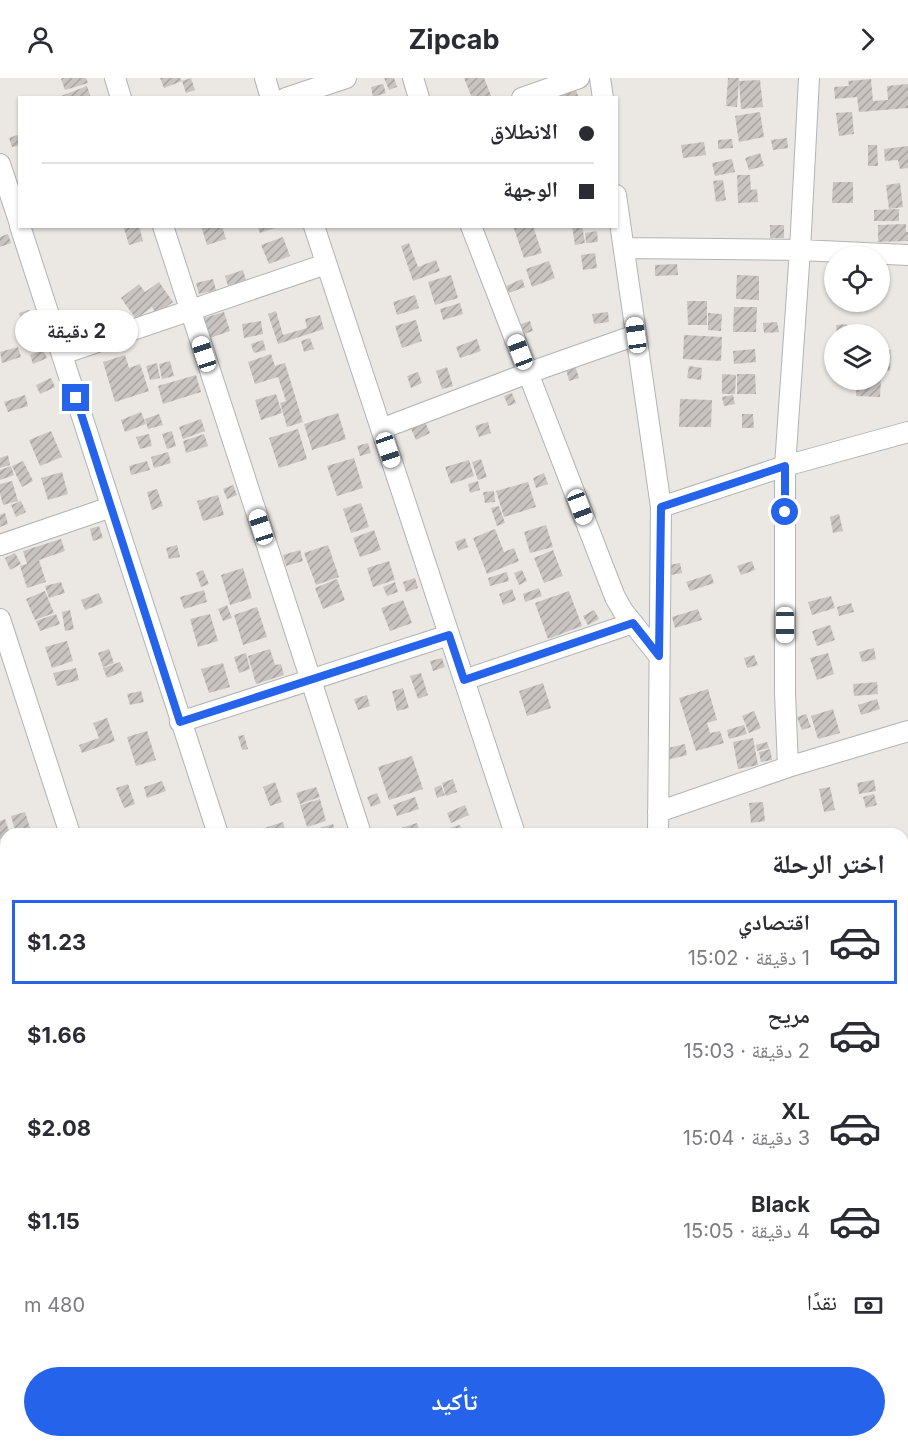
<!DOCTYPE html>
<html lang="ar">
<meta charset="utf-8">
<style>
body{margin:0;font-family:Inter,"Noto Naskh Arabic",sans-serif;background:#f7f7f7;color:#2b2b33;direction:rtl;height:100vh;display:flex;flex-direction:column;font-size:22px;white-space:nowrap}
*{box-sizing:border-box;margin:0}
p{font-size:20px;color:#7c7c81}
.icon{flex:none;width:33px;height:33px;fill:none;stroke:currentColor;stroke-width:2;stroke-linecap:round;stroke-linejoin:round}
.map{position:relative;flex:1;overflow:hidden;direction:ltr}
.sheet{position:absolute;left:0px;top:750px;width:909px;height:620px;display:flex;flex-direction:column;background:#fff;border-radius:18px 18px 0 0;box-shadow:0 2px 4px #0004;direction:rtl}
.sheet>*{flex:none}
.banner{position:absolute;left:18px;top:18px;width:600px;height:132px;border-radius:0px;box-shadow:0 2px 4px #0004;direction:rtl;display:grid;align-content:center;height:132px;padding:0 24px;background:#fff}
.buttons{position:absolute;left:824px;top:168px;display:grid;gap:12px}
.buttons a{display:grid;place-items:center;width:66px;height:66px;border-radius:50%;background:#fff;box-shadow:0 2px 4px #0004;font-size:30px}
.end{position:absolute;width:27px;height:27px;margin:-14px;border:8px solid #2563eb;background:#fff;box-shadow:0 0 0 3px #fff}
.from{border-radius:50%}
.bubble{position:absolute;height:42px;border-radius:21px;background:#fff;box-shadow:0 2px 4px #0004;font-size:20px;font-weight:700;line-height:42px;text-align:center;direction:rtl}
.car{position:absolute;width:18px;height:36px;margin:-18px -9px;border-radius:8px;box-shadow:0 0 4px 2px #0007;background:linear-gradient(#fff 24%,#345 0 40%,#fff 0 76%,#345 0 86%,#fff 0)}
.banner b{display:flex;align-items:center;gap:21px;height:57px;font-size:22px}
.banner b+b{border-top:2px solid #e1e1e2}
.banner i{width:15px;height:15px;background:#2b2b33}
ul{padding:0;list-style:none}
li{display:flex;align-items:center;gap:18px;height:84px;margin:0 12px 9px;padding:0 12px;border:3px solid transparent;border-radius:0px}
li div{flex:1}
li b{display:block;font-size:22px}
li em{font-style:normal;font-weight:700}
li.selected{border-color:#2563eb}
li>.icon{width:54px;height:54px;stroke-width:1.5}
h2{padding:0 24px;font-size:27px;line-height:72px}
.pay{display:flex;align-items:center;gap:15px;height:66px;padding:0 24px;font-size:22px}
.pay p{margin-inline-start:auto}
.cta{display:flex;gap:12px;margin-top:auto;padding:12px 24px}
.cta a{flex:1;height:69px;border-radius:36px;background:#2563eb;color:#fff;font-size:24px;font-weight:700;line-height:69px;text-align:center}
header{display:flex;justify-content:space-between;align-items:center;height:78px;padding:0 24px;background:#fff;font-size:27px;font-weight:700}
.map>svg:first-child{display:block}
</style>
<header><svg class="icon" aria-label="forward" viewBox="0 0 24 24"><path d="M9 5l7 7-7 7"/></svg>Zipcab<svg class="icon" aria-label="person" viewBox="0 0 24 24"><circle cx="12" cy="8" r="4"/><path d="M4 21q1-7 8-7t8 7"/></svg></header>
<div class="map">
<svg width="908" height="1369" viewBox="0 0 908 1369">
<defs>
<pattern id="cemetery-stones" width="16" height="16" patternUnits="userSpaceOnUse" patternTransform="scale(1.5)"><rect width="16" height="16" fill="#cbe0c1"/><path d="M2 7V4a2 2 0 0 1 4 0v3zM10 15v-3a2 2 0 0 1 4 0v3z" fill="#a8b9a0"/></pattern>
<pattern id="building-hatch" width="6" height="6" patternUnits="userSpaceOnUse" patternTransform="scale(1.5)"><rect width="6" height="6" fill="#c9c4c1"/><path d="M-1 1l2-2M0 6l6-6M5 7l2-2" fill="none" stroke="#a6a3a0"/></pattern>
</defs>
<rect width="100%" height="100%" fill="#ebe7e2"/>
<path fill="url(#cemetery-stones)" d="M 908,1015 L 908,1369 L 614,1369 L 614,1364 L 903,1364 L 903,1020 Z"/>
<path fill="url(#building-hatch)" d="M 63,0 L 86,0 L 88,5 L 65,12 L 61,1 Z
M 160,0 L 180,0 L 182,3 L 164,10 Z
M 191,0 L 195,12 L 186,15 L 182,3 Z
M 384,0 L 394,0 L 397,9 L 389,12 Z
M 464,0 L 484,0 L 492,20 L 472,20 Z
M 728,0 L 739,0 L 739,3 L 760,2 L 763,29 L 741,31 L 739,3 L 737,29 L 726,28 Z
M 871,1 L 873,23 L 888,22 L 887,8 L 908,6 L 908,30 L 859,34 L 857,19 L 835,21 L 834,9 L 849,8 L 848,3 Z
M 383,6 L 386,15 L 373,19 L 371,9 Z
M 87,8 L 91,20 L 62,20 L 61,18 Z
M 575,10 L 579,20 L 551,20 Z
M 760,34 L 764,59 L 739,64 L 735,38 Z
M 852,34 L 854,56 L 839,58 L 836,35 Z
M 20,56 L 20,67 L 12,69 L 9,60 Z
M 787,60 L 788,70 L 773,72 L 771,62 Z
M 732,61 L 733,70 L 718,71 L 718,62 Z
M 704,64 L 706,77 L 683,80 L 681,67 Z
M 868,67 L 877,67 L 878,88 L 868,88 Z
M 908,68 L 908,90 L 900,91 L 898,82 L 885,83 L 884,71 Z
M 760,75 L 764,88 L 749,92 L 745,80 Z
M 732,81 L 735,94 L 715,98 L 712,85 Z
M 737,97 L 750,97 L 751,112 L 757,111 L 758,124 L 738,125 Z
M 723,102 L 726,122 L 716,124 L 713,103 Z
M 833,104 L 853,104 L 853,125 L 832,125 Z
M 900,105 L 903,129 L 889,131 L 886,107 Z
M 899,131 L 899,143 L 874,143 L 874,132 Z
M 906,146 L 906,154 L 908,154 L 908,163 L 878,164 L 878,147 Z
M 770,147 L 784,147 L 784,160 L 770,160 Z
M 130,148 L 139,148 L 143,163 L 129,167 L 124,150 Z
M 201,148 L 222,148 L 226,161 L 207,167 Z
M 257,148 L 277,148 L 277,149 L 260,155 Z
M 513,148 L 533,148 L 542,175 L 524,180 Z
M 572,148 L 582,148 L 585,165 L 575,167 Z
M 597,153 L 598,164 L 586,165 L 585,155 Z
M 8,156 L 11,165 L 0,169 L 0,159 Z
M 283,159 L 290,178 L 269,186 L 261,167 Z
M 409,165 L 418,189 L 436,182 L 440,193 L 413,203 L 401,168 Z
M 595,175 L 597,190 L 583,192 L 581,177 Z
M 549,183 L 555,200 L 532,209 L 526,191 Z
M 677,186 L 678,197 L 655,198 L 655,187 Z
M 243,192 L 246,202 L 228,208 L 225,198 Z
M 830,194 L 834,194 L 834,221 L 830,221 Z
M 451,197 L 458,220 L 435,227 L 428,204 Z
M 737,197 L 759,198 L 759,222 L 736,221 Z
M 213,201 L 216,212 L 199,216 L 196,205 Z
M 522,201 L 525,209 L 509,215 L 506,208 Z
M 159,204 L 173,224 L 156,236 L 152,229 L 136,241 L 121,220 L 139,206 L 145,214 Z
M 415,217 L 419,230 L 397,237 L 393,224 Z
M 687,223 L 707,223 L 707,247 L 688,247 Z
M 460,225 L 463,236 L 443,242 L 440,231 Z
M 734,229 L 757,229 L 756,254 L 733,254 Z
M 29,232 L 33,245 L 23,248 L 19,235 Z
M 276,233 L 283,257 L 307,250 L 305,241 L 320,237 L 324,251 L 278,266 L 268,236 Z
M 224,234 L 230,253 L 210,260 L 204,240 Z
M 608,234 L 609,244 L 594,246 L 592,236 Z
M 708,235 L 722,236 L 721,253 L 708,252 Z
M 416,242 L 422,263 L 402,270 L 395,248 Z
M 261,243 L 263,256 L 244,260 L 242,246 Z
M 530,243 L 533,253 L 518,258 L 515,248 Z
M 777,244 L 779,254 L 764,255 L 763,245 Z
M 847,246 L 849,256 L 837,256 L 836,247 Z
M 684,257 L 722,259 L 721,283 L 683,281 Z
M 310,260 L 314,271 L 304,274 L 301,263 Z
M 477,261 L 481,273 L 460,280 L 456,269 Z
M 263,262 L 266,272 L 254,275 L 251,266 Z
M 18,269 L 21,279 L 2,285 L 0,274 Z
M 755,271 L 756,284 L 734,286 L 733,273 Z
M 43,272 L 47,280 L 33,286 L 30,277 Z
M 830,272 L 834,272 L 834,295 L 829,294 Z
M 879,272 L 891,272 L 890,293 L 879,292 Z
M 271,276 L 275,288 L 285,285 L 303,344 L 287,349 L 280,325 L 286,323 L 278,299 L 255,306 L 248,284 Z
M 125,277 L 129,290 L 140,286 L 149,313 L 115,324 L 103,284 Z
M 170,283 L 174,298 L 162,301 L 159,286 Z
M 574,284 L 579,300 L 569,303 L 565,287 Z
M 157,285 L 160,300 L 150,302 L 146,288 Z
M 689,288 L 702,290 L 701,302 L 687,300 Z
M 447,289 L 453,308 L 442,311 L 436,293 Z
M 418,294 L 422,305 L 411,310 L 407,298 Z
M 722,296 L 736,297 L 735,316 L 722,316 Z
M 737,296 L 755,296 L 756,316 L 737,316 Z
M 196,297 L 201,314 L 163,326 L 158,308 Z
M 51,300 L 55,309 L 40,316 L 36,307 Z
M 857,302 L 881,302 L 880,319 L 856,318 Z
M 512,315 L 516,325 L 508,328 L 504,318 Z
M 276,316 L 282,335 L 261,342 L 255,322 Z
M 25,317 L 28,328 L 8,334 L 4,324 Z
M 733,317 L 735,326 L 724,328 L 722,319 Z
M 680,321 L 712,322 L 711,349 L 679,349 Z
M 141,334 L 146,346 L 125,354 L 121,342 Z
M 338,335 L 346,361 L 312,372 L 304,346 Z
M 159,336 L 163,347 L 148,351 L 145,341 Z
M 742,336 L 753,336 L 754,350 L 742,350 Z
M 201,341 L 205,353 L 183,361 L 179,349 Z
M 425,344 L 430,355 L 416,362 L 411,351 Z
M 488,344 L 491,355 L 479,359 L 475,348 Z
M 298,351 L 307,381 L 279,390 L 269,360 Z
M 51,353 L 62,379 L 40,388 L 29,362 Z
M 172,353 L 176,368 L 167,371 L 162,356 Z
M 149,356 L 152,368 L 140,371 L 136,359 Z
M 204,356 L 208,368 L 186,375 L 183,363 Z
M 368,365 L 371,375 L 360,378 L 357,368 Z
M 168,374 L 171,385 L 154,390 L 151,379 Z
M 8,377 L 10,387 L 0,390 L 0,380 Z
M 354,380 L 363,410 L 337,418 L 327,388 Z
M 481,381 L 487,399 L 478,402 L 472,384 Z
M 469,382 L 474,398 L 451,406 L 445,389 Z
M 23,383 L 33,403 L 22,409 L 12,388 Z
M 147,383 L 150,392 L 131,397 L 129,388 Z
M 11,388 L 14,397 L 0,402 L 0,392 Z
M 62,394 L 68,416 L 48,422 L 41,400 Z
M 544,395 L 548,406 L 536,410 L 533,400 Z
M 12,403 L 18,423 L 3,427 L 0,415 L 0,406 Z
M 478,403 L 480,412 L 470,415 L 468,406 Z
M 528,404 L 536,429 L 504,439 L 496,413 Z
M 233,407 L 237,417 L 227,421 L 223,411 Z
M 157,411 L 163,428 L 152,432 L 147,414 Z
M 494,413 L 495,424 L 485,425 L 483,414 Z
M 218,417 L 224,437 L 203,443 L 197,423 Z
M 21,423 L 26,434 L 16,439 L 11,427 Z
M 361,425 L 369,449 L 351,455 L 343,431 Z
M 499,428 L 505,445 L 497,448 L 491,430 Z
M 5,435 L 8,446 L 0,449 L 0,437 Z
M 839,436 L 843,453 L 833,455 L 830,439 Z
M 546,447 L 553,469 L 530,475 L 524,454 Z
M 99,448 L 103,460 L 93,463 L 90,451 Z
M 495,451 L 504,474 L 514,470 L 519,483 L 487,496 L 473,460 Z
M 374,452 L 381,472 L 360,479 L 353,460 Z
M 465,460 L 468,469 L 458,473 L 455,464 Z
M 61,461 L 65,473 L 39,482 L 46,504 L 27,510 L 20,488 L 27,486 L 23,473 Z
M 177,467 L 180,479 L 169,481 L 166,470 Z
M 328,467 L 339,499 L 316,507 L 304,475 Z
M 300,472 L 303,483 L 286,488 L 283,477 Z
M 553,472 L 563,498 L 544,505 L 534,480 Z
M 15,475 L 21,486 L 10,492 L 5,480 Z
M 389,483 L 395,502 L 373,509 L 367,490 Z
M 752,483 L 755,492 L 741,497 L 737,488 Z
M 680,485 L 682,495 L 671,497 L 669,487 Z
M 243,490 L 252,520 L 230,527 L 221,497 Z
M 203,492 L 209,506 L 201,509 L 196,495 Z
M 522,492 L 527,503 L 519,507 L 514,495 Z
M 507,494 L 509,503 L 490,508 L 488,500 Z
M 711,496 L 714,505 L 690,513 L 686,504 Z
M 415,500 L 418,510 L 406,514 L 403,504 Z
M 337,501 L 345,522 L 323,531 L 315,510 Z
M 61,504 L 65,515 L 49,520 L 45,508 Z
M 395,504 L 398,514 L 387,518 L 383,509 Z
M 539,510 L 542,518 L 525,524 L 523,516 Z
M 512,511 L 516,522 L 503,527 L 499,516 Z
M 204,512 L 207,524 L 184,531 L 180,519 Z
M 45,513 L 54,535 L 35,542 L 26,521 Z
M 569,513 L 582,548 L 548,561 L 535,525 Z
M 99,515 L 103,525 L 85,532 L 81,522 Z
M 831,518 L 835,530 L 812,537 L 808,524 Z
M 403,522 L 412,545 L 390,553 L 381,530 Z
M 851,525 L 854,534 L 839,538 L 837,529 Z
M 227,527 L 232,540 L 223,543 L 218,531 Z
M 257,529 L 267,559 L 243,567 L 234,537 Z
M 698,531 L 702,542 L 675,550 L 672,539 Z
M 70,532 L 74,551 L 65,553 L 62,534 Z
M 594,532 L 599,541 L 588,547 L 583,538 Z
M 56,536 L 60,546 L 40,553 L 36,543 Z
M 210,536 L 218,563 L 198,569 L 190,541 Z
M 830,547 L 835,562 L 817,568 L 812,553 Z
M 67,563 L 73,583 L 52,590 L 45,569 Z
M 874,570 L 876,581 L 862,584 L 859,574 Z
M 109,571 L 114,585 L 103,589 L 98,575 Z
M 270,571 L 275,587 L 281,586 L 284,597 L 256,606 L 248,578 Z
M 246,575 L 250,591 L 239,595 L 234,579 Z
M 828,575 L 834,596 L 817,602 L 810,580 Z
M 754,577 L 758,587 L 747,590 L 744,580 Z
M 442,580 L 445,589 L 433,593 L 430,583 Z
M 120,584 L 124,593 L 107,600 L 103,590 Z
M 223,585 L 230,609 L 209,615 L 201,591 Z
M 76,590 L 79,602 L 57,608 L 53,595 Z
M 421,595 L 428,617 L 418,621 L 410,598 Z
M 877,604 L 878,616 L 854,618 L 853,606 Z
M 543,605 L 551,630 L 527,638 L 519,613 Z
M 403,610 L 409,630 L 397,633 L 392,613 Z
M 708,611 L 717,642 L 707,645 L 710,655 L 720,653 L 724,665 L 696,673 L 679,620 Z
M 141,613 L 144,624 L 130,627 L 127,616 Z
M 367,617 L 370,628 L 358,632 L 354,621 Z
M 877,621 L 880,631 L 861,637 L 858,627 Z
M 833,631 L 840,655 L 818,661 L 811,638 Z
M 754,633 L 761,650 L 749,655 L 742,638 Z
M 806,636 L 811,649 L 802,652 L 797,639 Z
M 107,640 L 115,663 L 82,675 L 79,667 L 99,660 L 93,645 Z
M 744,647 L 747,656 L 729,661 L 727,652 Z
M 147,653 L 156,682 L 136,688 L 127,659 Z
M 244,657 L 248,671 L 242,672 L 238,658 Z
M 753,660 L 758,687 L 738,691 L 733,664 Z
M 767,664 L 769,670 L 757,673 L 756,667 Z
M 685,666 L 687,677 L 667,682 L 664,671 Z
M 770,671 L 772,682 L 761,684 L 759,674 Z
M 412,678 L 423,711 L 389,722 L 378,689 Z
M 453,701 L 457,714 L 446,718 L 442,705 Z
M 874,702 L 876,713 L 859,716 L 857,705 Z
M 162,703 L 166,713 L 147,720 L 144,709 Z
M 275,704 L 282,724 L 270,728 L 263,709 Z
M 128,706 L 135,726 L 124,730 L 116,710 Z
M 441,707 L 445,717 L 437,720 L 434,710 Z
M 316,709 L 320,719 L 300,726 L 296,715 Z
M 830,709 L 835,732 L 824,734 L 819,711 Z
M 377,715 L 381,725 L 371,729 L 367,719 Z
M 874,716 L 877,727 L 866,730 L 863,719 Z
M 415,719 L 419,731 L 397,738 L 393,727 Z
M 320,721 L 326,743 L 307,749 L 300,727 Z
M 763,724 L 765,743 L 751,745 L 749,725 Z
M 465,727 L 469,737 L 451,745 L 447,735 Z
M 25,734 L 32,756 L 16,756 L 11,738 Z
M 5,741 L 10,756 L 6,756 L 6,759 L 0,761 L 0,743 Z
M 283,744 L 286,755 L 255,756 L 255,753 Z
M 417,745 L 420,754 L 412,756 L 403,756 L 401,750 Z
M 333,746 L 336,756 L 310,756 L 310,753 Z
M 460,747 L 463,756 L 451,756 L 449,750 Z
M 32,1364 L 44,1364 L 46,1369 L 21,1369 L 21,1367 Z
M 216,1364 L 233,1364 L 235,1369 L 217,1369 Z
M 344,1364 L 356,1364 L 358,1369 L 346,1369 Z
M 363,1364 L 383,1364 L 385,1367 L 378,1369 L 364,1369 Z"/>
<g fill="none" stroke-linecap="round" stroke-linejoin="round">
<defs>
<path id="street" d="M 115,0 L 121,20
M 265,0 L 271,20
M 413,0 L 419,20
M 600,0 L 603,20
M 286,20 L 346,0
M 522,20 L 579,0
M 0,86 L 20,146
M 616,117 L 661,429 L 658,756
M 20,148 L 218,756
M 163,148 L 361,756
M 314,148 L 515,756
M 471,148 L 615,519 L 623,533 L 659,578
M 625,170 L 800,172 L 908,177
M 62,276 L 326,186
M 381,351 L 528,295 L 636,257
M 661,429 L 785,388 L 908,354
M 0,467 L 111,429
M 0,541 L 70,756
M 464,602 L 633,545
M 180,644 L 449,557
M 788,689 L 785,615 L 785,388 L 800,172 L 809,0
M 658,734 L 788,689 L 908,653
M 903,804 L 908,802
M 0,834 L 6,832
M 0,1130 L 6,1128
M 277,1364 L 279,1369
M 420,1364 L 422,1369
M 129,1369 L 145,1364
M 529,1369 L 530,1364"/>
<path id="secondary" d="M 0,1061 L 6,1079
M 102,1364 L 104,1369"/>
</defs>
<use href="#street" stroke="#b0b4b6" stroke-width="22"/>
<use href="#secondary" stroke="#afb4b6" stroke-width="30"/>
<use href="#street" stroke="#fff" stroke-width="20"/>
<use href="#secondary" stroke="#fff" stroke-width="27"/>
</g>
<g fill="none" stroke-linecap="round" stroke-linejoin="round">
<path stroke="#2563eb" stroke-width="8" d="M 76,320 L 180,644 L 449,557 L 464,602 L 633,545 L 659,578 L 661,429 L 785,388 L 785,434"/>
</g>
</svg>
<div class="buttons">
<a><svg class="icon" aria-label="locate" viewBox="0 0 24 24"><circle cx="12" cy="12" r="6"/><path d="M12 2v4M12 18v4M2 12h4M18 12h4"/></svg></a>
<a><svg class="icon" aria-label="layers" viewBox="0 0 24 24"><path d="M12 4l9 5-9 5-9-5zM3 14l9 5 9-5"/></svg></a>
</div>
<i class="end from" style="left:785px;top:434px"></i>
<i class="end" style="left:76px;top:320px"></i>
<div class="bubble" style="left:15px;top:232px;width:123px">2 دقيقة</div>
<i class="car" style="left:636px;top:257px;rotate:352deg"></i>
<i class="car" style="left:520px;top:274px;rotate:339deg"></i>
<i class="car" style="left:204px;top:276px;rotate:342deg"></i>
<i class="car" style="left:388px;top:372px;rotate:161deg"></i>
<i class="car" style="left:580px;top:429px;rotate:159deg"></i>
<i class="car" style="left:261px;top:449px;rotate:342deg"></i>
<i class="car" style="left:785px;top:547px;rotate:180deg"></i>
<div class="banner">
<b><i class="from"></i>الانطلاق</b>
<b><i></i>الوجهة</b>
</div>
<section class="sheet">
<h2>اختر الرحلة</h2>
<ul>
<li class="selected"><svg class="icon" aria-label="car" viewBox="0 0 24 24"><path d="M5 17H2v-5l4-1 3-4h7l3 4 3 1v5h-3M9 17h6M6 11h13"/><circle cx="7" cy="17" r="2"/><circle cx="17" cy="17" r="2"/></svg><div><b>اقتصادي</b><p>1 دقيقة · 15:02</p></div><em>$1.23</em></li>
<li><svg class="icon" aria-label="car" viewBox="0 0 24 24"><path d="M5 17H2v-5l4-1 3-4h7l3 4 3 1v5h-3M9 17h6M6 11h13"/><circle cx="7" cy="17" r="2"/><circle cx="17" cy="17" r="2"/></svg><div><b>مريح</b><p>2 دقيقة · 15:03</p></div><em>$1.66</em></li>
<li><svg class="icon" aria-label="car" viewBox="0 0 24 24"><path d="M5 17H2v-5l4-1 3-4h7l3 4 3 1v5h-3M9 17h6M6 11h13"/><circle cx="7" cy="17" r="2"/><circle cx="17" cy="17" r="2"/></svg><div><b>XL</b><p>3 دقيقة · 15:04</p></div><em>$2.08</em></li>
<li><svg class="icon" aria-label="car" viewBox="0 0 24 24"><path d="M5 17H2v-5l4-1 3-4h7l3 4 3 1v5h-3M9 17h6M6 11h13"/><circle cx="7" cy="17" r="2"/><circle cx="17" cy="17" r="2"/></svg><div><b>Black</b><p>4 دقيقة · 15:05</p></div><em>$1.15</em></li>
</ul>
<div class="pay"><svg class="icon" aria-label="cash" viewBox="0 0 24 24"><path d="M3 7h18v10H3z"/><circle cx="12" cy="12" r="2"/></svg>نقدًا<p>480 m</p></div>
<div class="cta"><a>تأكيد</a></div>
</section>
</div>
